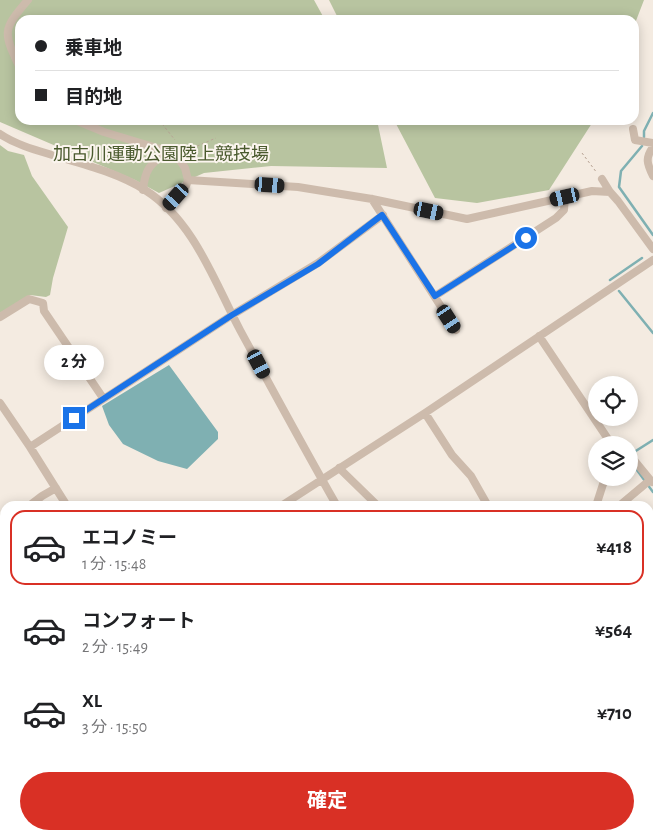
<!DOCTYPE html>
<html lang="ja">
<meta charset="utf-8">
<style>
body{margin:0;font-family:"Alegreya Sans","Noto Sans JP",sans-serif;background:#f6f6f6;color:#202124;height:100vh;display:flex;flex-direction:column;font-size:19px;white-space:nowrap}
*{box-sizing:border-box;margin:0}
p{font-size:16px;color:#757577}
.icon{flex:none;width:28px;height:28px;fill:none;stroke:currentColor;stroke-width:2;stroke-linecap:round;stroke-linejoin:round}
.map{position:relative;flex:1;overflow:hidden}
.side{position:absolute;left:0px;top:501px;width:654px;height:339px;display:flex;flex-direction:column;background:#fff;border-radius:15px 15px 0 0;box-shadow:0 2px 12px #0003}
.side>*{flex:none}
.top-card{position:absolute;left:15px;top:15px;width:624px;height:110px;border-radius:15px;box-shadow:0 2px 12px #0003;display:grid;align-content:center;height:110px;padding:0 20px;background:#fff}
.buttons{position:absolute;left:588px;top:376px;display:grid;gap:10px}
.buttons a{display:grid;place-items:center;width:50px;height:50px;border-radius:50%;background:#fff;box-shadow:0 2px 12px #0003;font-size:25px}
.end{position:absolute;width:22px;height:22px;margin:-11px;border:6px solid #1a73e8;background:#fff;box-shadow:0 0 0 2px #fff}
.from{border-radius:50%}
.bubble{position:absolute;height:35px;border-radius:18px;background:#fff;box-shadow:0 2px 12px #0003;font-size:16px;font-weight:700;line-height:35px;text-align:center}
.car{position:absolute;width:15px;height:30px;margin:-15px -8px;border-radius:6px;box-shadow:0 0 4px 1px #0007;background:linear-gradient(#222 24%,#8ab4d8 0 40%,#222 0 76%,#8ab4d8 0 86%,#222 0)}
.top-card b{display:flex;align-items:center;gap:18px;height:48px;font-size:19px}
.top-card b+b{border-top:1px solid #e0e0e0}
.top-card i{width:12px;height:12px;background:#202124}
ul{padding:9px 0 0;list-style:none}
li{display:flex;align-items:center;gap:15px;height:75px;margin:0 10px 8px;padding:0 10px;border:2px solid transparent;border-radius:15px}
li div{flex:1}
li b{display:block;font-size:19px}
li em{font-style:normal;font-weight:700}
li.active{border-color:#d93025}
li>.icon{width:45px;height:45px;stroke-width:1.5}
.cta{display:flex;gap:10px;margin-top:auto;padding:10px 20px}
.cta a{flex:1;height:58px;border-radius:30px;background:#d93025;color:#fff;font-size:20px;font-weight:700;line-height:58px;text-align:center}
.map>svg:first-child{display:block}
</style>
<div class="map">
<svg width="653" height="839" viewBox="0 0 653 839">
<rect width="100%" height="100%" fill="#f4ebe1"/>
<path fill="#b8c4a0" d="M 0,0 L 314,0 L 325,20 L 20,20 L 20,120 L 377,120 L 387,168 L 271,166 L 204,173 L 159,193 L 135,180 L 0,122 Z
M 329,0 L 644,0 L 634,26 L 634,20 L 339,20 Z
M 394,120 L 594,120 L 549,190 L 477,203 L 435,198 Z
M 0,145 L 8,151 L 24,155 L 32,176 L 68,227 L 53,278 L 50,295 L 46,297 L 30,295 L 0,313 Z"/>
<path fill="#7fb0b2" d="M 169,365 L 218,432 L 218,439 L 187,469 L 158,461 L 123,444 L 109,425 L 102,406 Z
M 653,756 L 653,839 L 584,839 L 583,835 L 649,835 L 649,760 Z"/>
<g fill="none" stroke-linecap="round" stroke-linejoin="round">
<path stroke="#7fb0b2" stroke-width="2.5" d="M 644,137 L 644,131 L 653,113
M 642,146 L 621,171 L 619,187 L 653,235
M 610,280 L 642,258
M 619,291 L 653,333
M 631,454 L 653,440
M 629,463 L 634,466 L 653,492
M 649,551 L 653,548
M 649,564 L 653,569"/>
<path stroke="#b9a596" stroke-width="1" stroke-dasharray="2.5 2.5" stroke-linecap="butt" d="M 159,120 L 175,140
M 188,150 L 216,138
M 582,153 L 597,173
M 0,822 L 5,828
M 10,835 L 14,839
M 75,835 L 76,839
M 47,839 L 55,835"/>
<path stroke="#cdbbac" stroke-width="8" d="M 20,68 C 3,32 2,30 28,0
M 75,120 L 104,132 L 167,151 L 177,156 L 185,168 L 188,180 L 186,186 L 166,208
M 633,129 L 635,140 L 653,143
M 0,134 C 15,144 32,149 49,154 C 82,164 116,172 145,190 C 194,221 214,281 240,330 C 272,389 304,448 337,506
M 653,147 C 645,158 647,164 653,176
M 602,179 L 610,192
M 188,180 L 298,187 L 372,199 L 467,219 L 592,191 L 610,192 L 618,201 L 653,249
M 143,190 C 145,168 151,164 167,151
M 372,199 L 456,330
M 435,296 L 556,218 L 564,210 L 565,197
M 0,317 L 29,299 L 43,303 L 44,311 L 103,398
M 539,336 L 612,445
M 0,403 L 30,447 L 67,506
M 425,413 L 452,455 L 471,476 L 488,506
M 30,447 L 232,315 L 318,263 L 383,215
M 629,454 L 652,482
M 339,468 L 378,506
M 29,506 L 42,496 L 56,488
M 281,506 L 425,413 L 653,260
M 596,506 L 605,478
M 619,506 L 650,480
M 0,526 L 5,523
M 649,545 L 653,542
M 649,554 L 653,559
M 0,575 L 5,573
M 0,581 L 5,597
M 0,620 L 5,617
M 0,682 L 5,685
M 649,750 L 653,747
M 0,807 L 5,802
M 235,835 L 237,839
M 436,835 L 441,839
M 573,835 L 575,839
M 281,839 L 287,835
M 478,839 L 481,835
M 560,839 L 561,835"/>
</g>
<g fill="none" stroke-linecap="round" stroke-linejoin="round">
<path stroke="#1a73e8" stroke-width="6" d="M 74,418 L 232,315 L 318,264 L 382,215 L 435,296 L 526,238"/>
</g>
<g text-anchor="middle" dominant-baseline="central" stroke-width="4" stroke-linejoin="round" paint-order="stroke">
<g font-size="18" fill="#4a5a2e" stroke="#fbf5ee">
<text x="161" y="155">加古川運動公園陸上競技場</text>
</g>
</g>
</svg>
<div class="buttons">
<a><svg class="icon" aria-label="locate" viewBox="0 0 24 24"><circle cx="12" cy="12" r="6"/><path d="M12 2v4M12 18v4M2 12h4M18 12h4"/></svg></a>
<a><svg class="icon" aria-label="layers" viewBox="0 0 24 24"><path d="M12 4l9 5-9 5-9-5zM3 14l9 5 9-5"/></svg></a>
</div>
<i class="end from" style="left:526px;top:238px"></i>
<i class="end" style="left:74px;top:418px"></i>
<div class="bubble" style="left:44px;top:345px;width:60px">2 分</div>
<i class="car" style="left:270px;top:185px;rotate:94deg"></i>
<i class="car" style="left:176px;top:197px;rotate:222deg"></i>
<i class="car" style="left:565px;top:197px;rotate:257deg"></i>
<i class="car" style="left:429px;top:211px;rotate:102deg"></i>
<i class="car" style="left:449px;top:319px;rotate:147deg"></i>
<i class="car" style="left:259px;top:364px;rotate:152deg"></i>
<div class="top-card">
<b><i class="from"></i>乗車地</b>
<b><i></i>目的地</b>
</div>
<section class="side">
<ul>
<li class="active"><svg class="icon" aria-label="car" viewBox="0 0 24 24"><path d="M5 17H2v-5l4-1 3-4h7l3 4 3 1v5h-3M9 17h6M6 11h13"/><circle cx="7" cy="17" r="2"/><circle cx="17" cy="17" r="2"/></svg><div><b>エコノミー</b><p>1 分 · 15:48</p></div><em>¥418</em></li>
<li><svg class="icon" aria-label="car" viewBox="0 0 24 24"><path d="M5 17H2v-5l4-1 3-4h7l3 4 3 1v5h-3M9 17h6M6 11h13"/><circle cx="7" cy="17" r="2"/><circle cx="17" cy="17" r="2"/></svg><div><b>コンフォート</b><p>2 分 · 15:49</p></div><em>¥564</em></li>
<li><svg class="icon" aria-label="car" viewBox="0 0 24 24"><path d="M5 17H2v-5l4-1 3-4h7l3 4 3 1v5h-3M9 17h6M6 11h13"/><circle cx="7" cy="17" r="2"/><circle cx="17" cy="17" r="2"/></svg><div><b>XL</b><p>3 分 · 15:50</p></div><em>¥710</em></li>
</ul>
<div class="cta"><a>確定</a></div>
</section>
</div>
